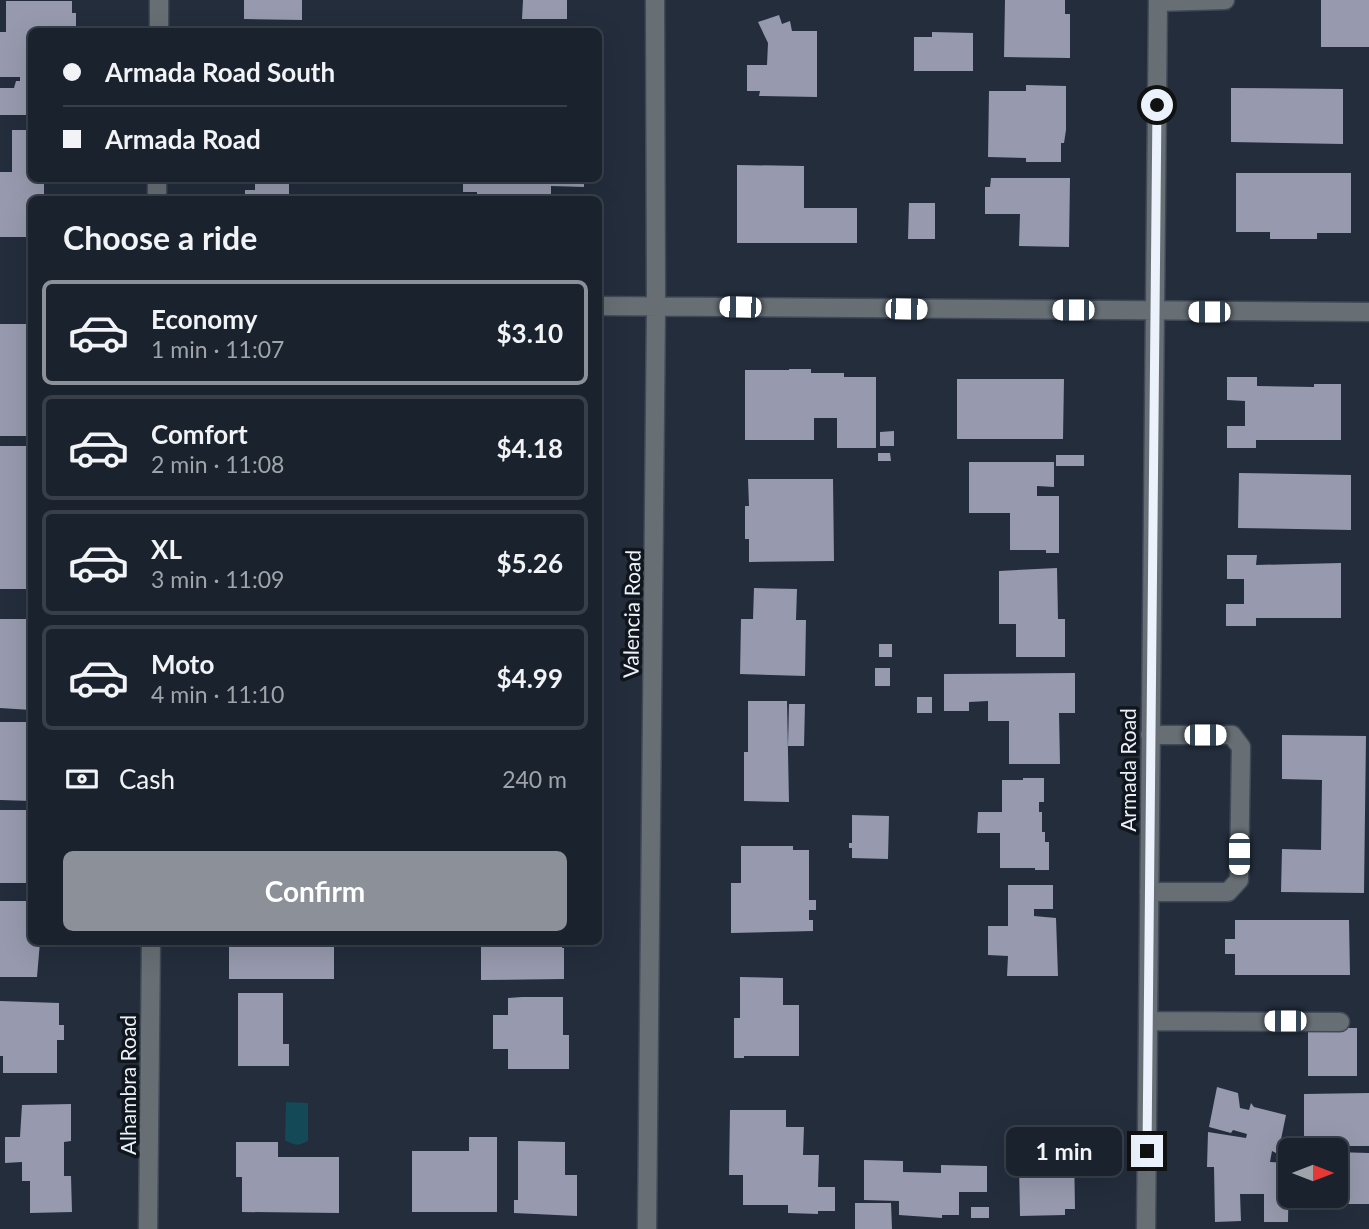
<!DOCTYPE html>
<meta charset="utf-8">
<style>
body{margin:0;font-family:Lato,sans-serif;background:#272f39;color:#f1f3f6;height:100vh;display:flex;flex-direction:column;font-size:26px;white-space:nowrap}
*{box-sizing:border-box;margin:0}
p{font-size:23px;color:#9fa4aa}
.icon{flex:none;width:38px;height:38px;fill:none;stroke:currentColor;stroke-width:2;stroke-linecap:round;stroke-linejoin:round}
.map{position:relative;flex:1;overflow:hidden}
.drawer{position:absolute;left:28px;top:196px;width:574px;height:749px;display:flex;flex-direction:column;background:#1a222d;border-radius:10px;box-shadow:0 7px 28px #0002,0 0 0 2px #383f49}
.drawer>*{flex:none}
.top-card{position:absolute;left:28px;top:28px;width:574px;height:154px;border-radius:10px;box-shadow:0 7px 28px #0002,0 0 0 2px #383f49;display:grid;align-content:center;height:154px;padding:0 35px;background:#1a222d}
.needle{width:46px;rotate:90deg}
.controls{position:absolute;left:1278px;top:1138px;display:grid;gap:14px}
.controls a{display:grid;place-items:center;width:70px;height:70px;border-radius:10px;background:#1a222d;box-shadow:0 7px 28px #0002,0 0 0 2px #383f49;font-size:35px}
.end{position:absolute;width:32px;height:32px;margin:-16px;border:9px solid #ecf2fc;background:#111;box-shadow:0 0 0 4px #111}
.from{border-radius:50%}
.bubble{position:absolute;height:49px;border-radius:10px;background:#1a222d;box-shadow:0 7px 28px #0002,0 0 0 2px #383f49;font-size:23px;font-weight:700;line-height:49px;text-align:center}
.car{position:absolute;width:21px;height:42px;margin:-21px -10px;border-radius:9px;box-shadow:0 0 5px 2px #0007;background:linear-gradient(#fff 24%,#345 0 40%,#fff 0 76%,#345 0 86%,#fff 0)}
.top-card b{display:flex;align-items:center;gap:24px;height:66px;font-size:26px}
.top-card b+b{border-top:2px solid #383f49}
.top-card i{width:18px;height:18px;background:#f1f3f6}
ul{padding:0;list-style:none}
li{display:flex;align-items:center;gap:21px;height:105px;margin:0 14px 10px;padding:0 21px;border:4px solid #383f49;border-radius:10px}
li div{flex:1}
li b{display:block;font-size:26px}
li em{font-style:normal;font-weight:700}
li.on{border-color:#8c9099}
li>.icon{width:63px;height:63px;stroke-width:1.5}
h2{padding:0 35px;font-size:32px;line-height:84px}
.pay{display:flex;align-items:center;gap:18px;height:77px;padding:0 35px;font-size:26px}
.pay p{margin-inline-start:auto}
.button{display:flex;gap:14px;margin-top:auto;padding:14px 35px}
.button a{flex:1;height:80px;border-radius:10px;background:#8c9099;color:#fff;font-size:28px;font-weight:700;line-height:80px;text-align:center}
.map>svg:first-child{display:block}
</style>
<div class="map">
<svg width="1369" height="1229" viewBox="0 0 1369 1229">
<rect width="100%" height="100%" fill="#232d3c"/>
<path fill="#144a58" d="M 286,1102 L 308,1103 L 308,1141 C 294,1147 299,1145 285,1141 Z"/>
<path fill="#9799ae" d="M 244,0 L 302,0 L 302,20 L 244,19 Z
M 523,0 L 567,0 L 567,19 L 522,19 Z
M 1005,0 L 1065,0 L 1065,14 L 1070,14 L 1070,58 L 1004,57 Z
M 1321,0 L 1369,0 L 1369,47 L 1321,47 Z
M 6,1 L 72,1 L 72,13 L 76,13 L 76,32 L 32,32 L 32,115 L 0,115 L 0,88 L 14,88 L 16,81 L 20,81 L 20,77 L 0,77 L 0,32 L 6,32 Z
M 779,15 L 782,24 L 790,21 L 792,31 L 817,31 L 817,97 L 759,96 L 760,91 L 747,91 L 747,65 L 767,65 L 768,43 L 758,22 Z
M 932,32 L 973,33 L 973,71 L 914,71 L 914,37 L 932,37 Z
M 1026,85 L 1066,86 L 1066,130 L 1064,143 L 1061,143 L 1061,162 L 1026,162 L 1026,158 L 988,157 L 989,91 L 1026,91 Z
M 1231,88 L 1343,89 L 1343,144 L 1231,142 Z
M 12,130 L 32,130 L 32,178 L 44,178 L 44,200 L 32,200 L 32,237 L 0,237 L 0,172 L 12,172 Z
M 737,165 L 804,166 L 804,208 L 857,208 L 857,243 L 737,243 Z
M 1236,173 L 1351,173 L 1351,233 L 1317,233 L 1317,239 L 1270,239 L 1270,232 L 1236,232 Z
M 255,178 L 289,178 L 289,200 L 245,200 L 245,190 L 255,190 Z
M 463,178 L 584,178 L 584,187 L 551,186 L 551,200 L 477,200 L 477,192 L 463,192 Z
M 991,178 L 1070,178 L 1069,247 L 1019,246 L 1020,214 L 985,214 L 985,187 L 990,187 Z
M 909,203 L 935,203 L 935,239 L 908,239 Z
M 0,324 L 32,324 L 32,436 L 0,436 Z
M 789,369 L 811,369 L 811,373 L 844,373 L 844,377 L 876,377 L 876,448 L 837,448 L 837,418 L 814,418 L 814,440 L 745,440 L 745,370 L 789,370 Z
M 1227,377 L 1257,377 L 1257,386 L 1314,387 L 1314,384 L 1341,384 L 1341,440 L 1256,440 L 1256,448 L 1227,448 L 1227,426 L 1245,426 L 1245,401 L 1227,400 Z
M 957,379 L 1064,379 L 1063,439 L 957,439 Z
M 894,431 L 894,446 L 880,446 L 880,432 Z
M 0,446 L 32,446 L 32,589 L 0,589 Z
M 878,453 L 890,453 L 891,461 L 878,461 Z
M 1056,455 L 1084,455 L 1084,466 L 1056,466 Z
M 969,462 L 1054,462 L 1054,487 L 1037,486 L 1037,496 L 1059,496 L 1059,553 L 1046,553 L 1046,550 L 1010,550 L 1010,513 L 969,513 Z
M 1239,473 L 1351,475 L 1351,530 L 1238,528 Z
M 748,479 L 833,479 L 834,561 L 749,562 L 749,539 L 745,539 L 745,506 L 749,506 Z
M 1227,555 L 1257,555 L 1256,565 L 1341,563 L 1341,618 L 1256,618 L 1256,626 L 1226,626 L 1226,604 L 1244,604 L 1244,579 L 1227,579 Z
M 1057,568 L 1058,619 L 1065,619 L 1065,657 L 1016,657 L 1016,624 L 999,624 L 999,571 Z
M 754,588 L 797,589 L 796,620 L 806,620 L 805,676 L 740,674 L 741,619 L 753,619 Z
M 0,619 L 32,619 L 31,710 L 0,708 Z
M 879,644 L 892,644 L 892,657 L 879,657 Z
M 875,668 L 890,668 L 890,686 L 875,686 Z
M 1075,673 L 1075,713 L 1059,713 L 1060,764 L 1009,764 L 1009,721 L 988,721 L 988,701 L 969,702 L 969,711 L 944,711 L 944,674 Z
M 917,697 L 932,697 L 932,713 L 917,713 Z
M 748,701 L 787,701 L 789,802 L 744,801 L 744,752 L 748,752 Z
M 789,704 L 805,704 L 804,746 L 788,746 Z
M 0,722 L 32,722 L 32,801 L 0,800 Z
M 1282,735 L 1366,736 L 1364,893 L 1281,892 L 1282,849 L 1321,850 L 1322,780 L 1282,779 Z
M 1023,778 L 1044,778 L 1044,802 L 1039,802 L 1039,812 L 1042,812 L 1042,832 L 1045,832 L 1045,842 L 1049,842 L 1049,870 L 1035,870 L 1035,868 L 1000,868 L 1000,833 L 977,833 L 978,812 L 1002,812 L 1002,780 L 1023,780 Z
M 0,810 L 32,810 L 32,839 L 28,839 L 28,846 L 32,846 L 32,883 L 0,883 Z
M 852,815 L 889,816 L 888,859 L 852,858 L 852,848 L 849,848 L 849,843 L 852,843 Z
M 741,846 L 793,846 L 793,850 L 809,850 L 809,900 L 816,900 L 816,910 L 809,910 L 809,920 L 813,920 L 813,931 L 731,933 L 731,883 L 741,883 Z
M 1008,885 L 1053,885 L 1053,909 L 1034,909 L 1034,916 L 1056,918 L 1058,976 L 1007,976 L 1008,956 L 988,955 L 988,926 L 1008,926 Z
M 0,901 L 32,901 L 32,942 L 40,942 L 37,977 L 0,977 Z
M 1235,920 L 1349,920 L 1350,975 L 1235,975 L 1235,954 L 1225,954 L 1225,939 L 1235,939 Z
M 229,942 L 334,942 L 334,979 L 229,979 Z
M 481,942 L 562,942 L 562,948 L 564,948 L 564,979 L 481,980 Z
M 740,977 L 783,978 L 783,1005 L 799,1005 L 799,1056 L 744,1056 L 744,1058 L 734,1058 L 734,1018 L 740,1018 Z
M 238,993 L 283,993 L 283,1044 L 289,1044 L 289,1066 L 238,1066 Z
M 522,997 L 563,997 L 563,1035 L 569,1035 L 569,1069 L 508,1069 L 508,1049 L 493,1049 L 493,1015 L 508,1015 L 508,998 Z
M 0,1001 L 59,1003 L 59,1025 L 64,1025 L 64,1040 L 57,1040 L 57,1073 L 3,1073 L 3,1056 L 0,1056 Z
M 1308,1028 L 1357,1028 L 1357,1076 L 1308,1076 Z
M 1217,1087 L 1238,1093 L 1240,1108 L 1249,1110 L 1251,1103 L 1254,1107 L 1286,1115 L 1278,1154 L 1272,1151 L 1270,1162 L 1289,1163 L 1288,1222 L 1264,1222 L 1264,1194 L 1240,1194 L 1241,1221 L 1215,1222 L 1214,1167 L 1207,1167 L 1208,1132 L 1246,1138 L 1247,1134 L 1233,1130 L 1231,1133 L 1209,1127 Z
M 1369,1093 L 1369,1146 L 1304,1146 L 1304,1094 Z
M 71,1104 L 71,1141 L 64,1142 L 64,1176 L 71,1176 L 72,1212 L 30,1213 L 30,1181 L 22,1181 L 22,1162 L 5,1163 L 5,1137 L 20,1137 L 22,1105 Z
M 730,1110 L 786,1110 L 786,1127 L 804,1127 L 803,1155 L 819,1155 L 818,1187 L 835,1187 L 835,1211 L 818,1211 L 818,1214 L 788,1213 L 788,1205 L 743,1205 L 743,1175 L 729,1175 Z
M 469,1137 L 497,1137 L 497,1212 L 412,1212 L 412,1151 L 469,1151 Z
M 518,1141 L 565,1142 L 565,1175 L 577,1175 L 577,1216 L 514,1213 L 514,1200 L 518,1200 Z
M 236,1142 L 278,1142 L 278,1157 L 339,1157 L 339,1213 L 242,1212 L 242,1177 L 236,1177 Z
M 1027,1148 L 1074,1148 L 1075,1209 L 1065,1209 L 1065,1215 L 1020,1216 L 1019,1164 L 1027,1164 Z
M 1335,1152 L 1369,1153 L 1369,1204 L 1304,1204 L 1304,1195 L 1335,1195 Z
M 864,1160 L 903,1161 L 903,1172 L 941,1173 L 941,1165 L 987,1166 L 987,1192 L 959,1192 L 959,1215 L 942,1215 L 942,1218 L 899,1215 L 899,1201 L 864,1200 Z
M 855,1203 L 891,1203 L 892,1229 L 855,1229 Z
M 971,1207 L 989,1207 L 989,1218 L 971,1218 Z"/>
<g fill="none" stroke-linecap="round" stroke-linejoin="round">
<defs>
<path id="minor" d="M 1158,2 L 1225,0
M 159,32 L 159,0
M 157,200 L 157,178
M 598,306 L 1369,312
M 1149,892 L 1228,892 L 1239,880 L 1241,747 L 1232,735 L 1150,735
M 1148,1021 L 1340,1022
M 148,1229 L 151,942
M 647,1229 L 656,306 L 655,0
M 1146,1229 L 1158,0"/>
</defs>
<use href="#minor" stroke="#3f4957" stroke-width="21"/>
<use href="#minor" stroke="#676f75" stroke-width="18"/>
</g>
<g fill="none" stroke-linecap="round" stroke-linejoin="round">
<path stroke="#ecf2fc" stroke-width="9" d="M 1147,1151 L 1157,105"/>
</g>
<g text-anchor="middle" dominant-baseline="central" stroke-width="7" stroke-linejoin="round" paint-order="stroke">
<g font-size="21" fill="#ecf2fc" stroke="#11151c">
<text transform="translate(631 614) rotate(-89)">Valencia Road</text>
<text transform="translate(1127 770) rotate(-90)">Armada Road</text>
<text transform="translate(127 1085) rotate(-90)">Alhambra Road</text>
</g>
</g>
</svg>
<div class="controls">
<a><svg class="needle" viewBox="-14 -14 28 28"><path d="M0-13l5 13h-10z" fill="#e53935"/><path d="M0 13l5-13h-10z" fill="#9fa4aa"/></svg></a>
</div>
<i class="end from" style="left:1157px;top:105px"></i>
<i class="end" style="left:1147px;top:1151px"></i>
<div class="bubble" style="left:1006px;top:1127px;width:116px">1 min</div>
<i class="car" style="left:740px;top:307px;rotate:271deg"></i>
<i class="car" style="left:906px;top:309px;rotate:91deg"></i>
<i class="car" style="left:1073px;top:310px;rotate:270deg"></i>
<i class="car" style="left:1209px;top:312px;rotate:270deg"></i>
<i class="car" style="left:1205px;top:735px;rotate:90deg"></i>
<i class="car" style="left:1239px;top:854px;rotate:180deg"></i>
<i class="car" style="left:1285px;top:1021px;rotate:270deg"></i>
<div class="top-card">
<b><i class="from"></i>Armada Road South</b>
<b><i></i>Armada Road</b>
</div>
<section class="drawer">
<h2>Choose a ride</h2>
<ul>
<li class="on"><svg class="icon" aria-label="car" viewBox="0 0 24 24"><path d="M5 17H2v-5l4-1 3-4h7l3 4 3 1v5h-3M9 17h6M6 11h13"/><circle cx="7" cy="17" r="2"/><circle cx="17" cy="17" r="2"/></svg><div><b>Economy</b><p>1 min · 11:07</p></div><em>$3.10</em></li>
<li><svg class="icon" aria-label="car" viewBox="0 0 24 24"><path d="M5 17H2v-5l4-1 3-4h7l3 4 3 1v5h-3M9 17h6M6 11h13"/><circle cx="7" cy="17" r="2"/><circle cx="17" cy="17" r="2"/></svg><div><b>Comfort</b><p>2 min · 11:08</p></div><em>$4.18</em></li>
<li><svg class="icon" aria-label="car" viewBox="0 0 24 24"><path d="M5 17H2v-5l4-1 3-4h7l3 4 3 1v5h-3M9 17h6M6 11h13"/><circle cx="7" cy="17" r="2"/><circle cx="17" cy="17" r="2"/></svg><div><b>XL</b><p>3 min · 11:09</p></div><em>$5.26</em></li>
<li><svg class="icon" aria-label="car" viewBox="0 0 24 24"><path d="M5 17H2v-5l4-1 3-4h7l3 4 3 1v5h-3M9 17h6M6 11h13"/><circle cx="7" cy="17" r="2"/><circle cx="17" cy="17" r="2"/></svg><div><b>Moto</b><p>4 min · 11:10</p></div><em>$4.99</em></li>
</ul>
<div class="pay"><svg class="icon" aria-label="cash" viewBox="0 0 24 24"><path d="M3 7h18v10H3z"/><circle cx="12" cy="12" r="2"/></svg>Cash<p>240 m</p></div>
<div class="button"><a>Confirm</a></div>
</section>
</div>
